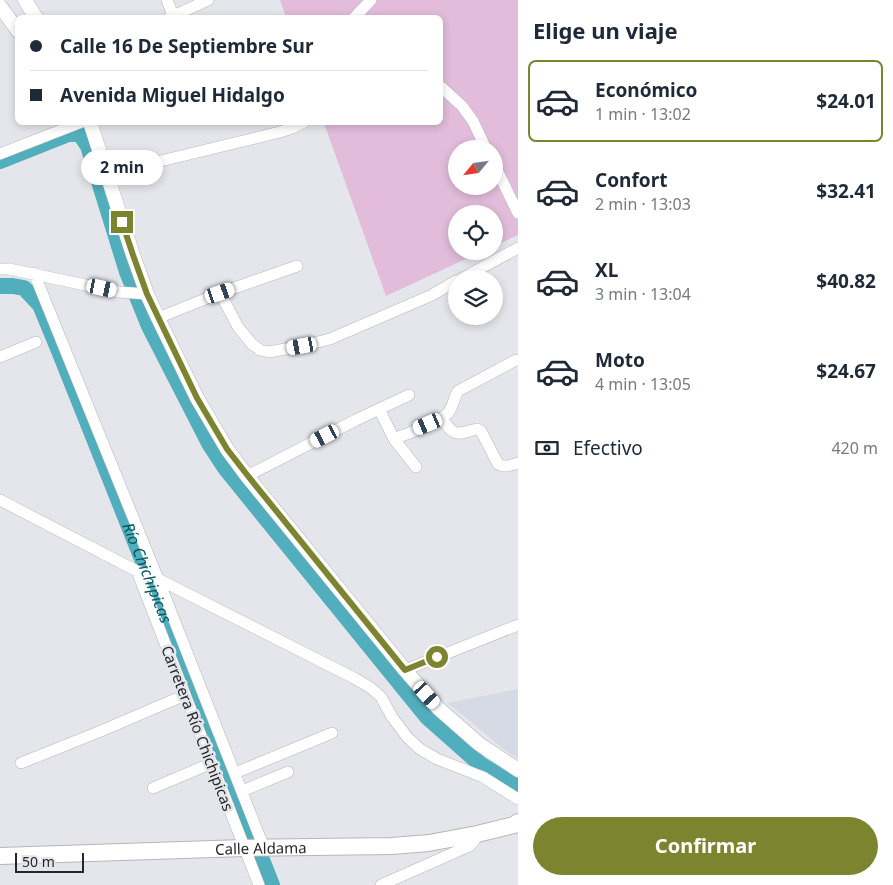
<!DOCTYPE html>
<html lang="es">
<meta charset="utf-8">
<style>
body{margin:0;font-family:"Noto Sans",sans-serif;background:#f2f2f3;color:#1f2937;height:100vh;display:flex;flex-direction:column;font-size:19px;white-space:nowrap}
*{box-sizing:border-box;margin:0}
p{font-size:16px;color:#747a83}
.icon{flex:none;width:28px;height:28px;fill:none;stroke:currentColor;stroke-width:2;stroke-linecap:round;stroke-linejoin:round}
.map{position:relative;flex:1;overflow:hidden}
.drawer{display:flex;flex-direction:column;background:#fff;width:375px}
.drawer>*{flex:none}
.top-card{position:absolute;left:15px;top:15px;width:428px;height:110px;border-radius:8px;box-shadow:0 2px 8px #0003;display:grid;align-content:center;height:110px;padding:0 15px;background:#fff}
.needle{width:32px;rotate:241deg}
.fabs{position:absolute;left:448px;top:140px;display:grid;gap:10px}
.fabs a{display:grid;place-items:center;width:55px;height:55px;border-radius:50%;background:#fff;box-shadow:0 2px 8px #0003;font-size:25px}
.scale{position:absolute;left:15px;bottom:12px;width:69px;box-sizing:border-box;padding-left:5px;border:2px solid #272729;border-top:0;font-size:14px;line-height:18px;white-space:nowrap;color:#272729;-webkit-text-stroke:4px #e5e6eb;paint-order:stroke}
.end{position:absolute;width:22px;height:22px;margin:-11px;border:6px solid #7d842f;background:#fff;box-shadow:0 0 0 2px #fff}
.from{border-radius:50%}
.bubble{position:absolute;height:35px;border-radius:18px;background:#fff;box-shadow:0 2px 8px #0003;font-size:16px;font-weight:700;line-height:35px;text-align:center}
.car{position:absolute;width:15px;height:30px;margin:-15px -8px;border-radius:6px;box-shadow:0 0 4px 1px #0007;background:linear-gradient(#fff 24%,#345 0 40%,#fff 0 76%,#345 0 86%,#fff 0)}
.top-card b{display:flex;align-items:center;gap:18px;height:48px;font-size:19px}
.top-card b+b{border-top:1px solid #e0e1e3}
.top-card i{width:12px;height:12px;background:#1f2937}
ul{padding:0;list-style:none}
li{display:flex;align-items:center;gap:15px;height:82px;margin:0 10px 8px;padding:0 5px;border:2px solid transparent;border-radius:8px}
li div{flex:1}
li b{display:block;font-size:19px}
li em{font-style:normal;font-weight:700}
li.on{border-color:#7d842f}
li>.icon{width:45px;height:45px;stroke-width:1.5}
h2{padding:0 15px;font-size:22px;line-height:60px}
.pay{display:flex;align-items:center;gap:12px;height:55px;padding:0 15px;font-size:19px}
.pay p{margin-inline-start:auto}
.action{display:flex;gap:10px;margin-top:auto;padding:10px 15px}
.action a{flex:1;height:58px;border-radius:30px;background:#7d842f;color:#fff;font-size:20px;font-weight:700;line-height:58px;text-align:center}
main{display:flex;flex:1;min-height:0}
.map>svg:first-child{display:block}
</style>
<main>
<div class="map">
<svg width="518" height="885" viewBox="0 0 518 885">
<rect width="100%" height="100%" fill="#e5e6eb"/>
<path fill="#d6dae5" d="M 518,689 L 518,759 L 506,751 L 448,703 Z"/>
<path fill="#e2bcda" fill-rule="evenodd" d="M 280,0 L 518,0 L 518,235 L 494,246 L 494,214 L 456,214 L 456,251 L 483,251 L 386,296 L 324,123 L 440,122 L 440,18 L 286,17 ZM 456,149 L 494,149 L 494,186 L 456,186 Z"/>
<g fill="none" stroke-linecap="round" stroke-linejoin="round">
<g stroke="#51aebc" stroke-width="16">
<path d="M 0,161 L 68,134 L 80,134 L 88,146 L 127,272 L 149,326 L 210,445 L 225,468 L 427,717 L 480,764 L 518,787"/>
<path id="s1" d="M 0,286 L 13,286 L 24,288 L 40,305 L 59,351 L 272,885"/>
</g>
<defs>
<path id="minor" d="M 167,0 L 174,18
M 169,18 L 208,0
M 354,18 L 371,0
M 440,86 L 462,106 L 473,121 L 486,149
M 0,154 L 82,122
M 494,164 L 518,213
M 107,174 L 280,132 L 292,128 L 304,122
M 0,269 L 9,269 L 119,292 L 147,294
M 34,273 L 158,579 L 264,848
M 461,279 L 518,248
M 220,293 L 238,327 L 252,344 L 260,350 L 269,352 L 302,346 L 330,339 L 432,295 L 456,281
M 158,318 L 220,293 L 297,266
M 0,357 L 36,342
M 379,409 L 394,439 L 416,467
M 441,418 C 456,437 454,435 477,429 L 481,431 L 498,464 C 505,468 511,465 518,463
M 394,439 C 408,433 438,424 448,413 C 453,407 454,398 458,391 L 516,360
M 247,476 L 356,420 L 409,395
M 0,500 L 137,571 L 158,579 L 354,678 L 371,688 L 381,697 L 392,717 L 408,738 L 420,749 L 437,759 L 483,777 L 518,799
M 137,571 L 259,885
M 405,670 L 518,625
M 21,763 L 101,731 L 185,695
M 235,773 L 332,733
M 153,788 L 212,763
M 242,791 L 288,772
M 381,885 L 469,846 L 474,841 L 477,834"/>
<path id="tertiary" d="M 25,0 L 36,18
M 0,6 L 18,31
M 90,122 L 133,255 L 147,294 L 158,318 L 197,398 L 227,449 L 247,476 L 405,670 L 438,708 L 479,744 L 518,770"/>
<g id="secondary">
<path id="s2" d="M 0,856 L 244,848 L 392,846 L 429,843 L 477,834 L 514,825 L 518,822"/>
</g>
</defs>
<use href="#minor" stroke="#b5b6bb" stroke-width="12"/>
<use href="#tertiary" stroke="#b5b6bb" stroke-width="15"/>
<use href="#secondary" stroke="#b5b6bb" stroke-width="18"/>
<use href="#minor" stroke="#fff" stroke-width="11"/>
<use href="#tertiary" stroke="#fff" stroke-width="14"/>
<use href="#secondary" stroke="#fff" stroke-width="16"/>
</g>
<g fill="none" stroke-linecap="round" stroke-linejoin="round">
<path stroke="#7d842f" stroke-width="6" d="M 122,222 L 133,255 L 147,294 L 197,398 L 227,449 L 248,476 L 405,670 L 437,657"/>
</g>
<g text-anchor="middle" dominant-baseline="central" stroke-width="5" stroke-linejoin="round" paint-order="stroke">
<g font-size="15" fill="#272729" stroke="#e5e6eb">
<text transform="translate(198 728) rotate(69)">Carretera Río Chichipicas</text>
<text stroke="none"><textPath href="#s2" startOffset="261">Calle Aldama</textPath></text>
</g>
<g font-size="16" font-style="italic" fill="#045963" stroke="#e5e6eb">
<text stroke="none"><textPath href="#s1" startOffset="336">Río Chichipicas</textPath></text>
</g>
</g>
</svg>
<div class="fabs">
<a><svg class="needle" viewBox="-14 -14 28 28"><path d="M0-13l5 13h-10z" fill="#e53935"/><path d="M0 13l5-13h-10z" fill="#747a83"/></svg></a>
<a><svg class="icon" aria-label="locate" viewBox="0 0 24 24"><circle cx="12" cy="12" r="6"/><path d="M12 2v4M12 18v4M2 12h4M18 12h4"/></svg></a>
<a><svg class="icon" aria-label="layers" viewBox="0 0 24 24"><path d="M12 4l9 5-9 5-9-5zM3 14l9 5 9-5"/></svg></a>
</div>
<div class="scale">50 m</div>
<i class="end from" style="left:437px;top:657px"></i>
<i class="end" style="left:122px;top:222px"></i>
<div class="bubble" style="left:81px;top:150px;width:82px">2 min</div>
<i class="car" style="left:102px;top:288px;rotate:102deg"></i>
<i class="car" style="left:220px;top:293px;rotate:71deg"></i>
<i class="car" style="left:302px;top:346px;rotate:260deg"></i>
<i class="car" style="left:428px;top:424px;rotate:247deg"></i>
<i class="car" style="left:325px;top:436px;rotate:243deg"></i>
<i class="car" style="left:427px;top:695px;rotate:138deg"></i>
<div class="top-card">
<b><i class="from"></i>Calle 16 De Septiembre Sur</b>
<b><i></i>Avenida Miguel Hidalgo</b>
</div>
</div>
<section class="drawer">
<h2>Elige un viaje</h2>
<ul>
<li class="on"><svg class="icon" aria-label="car" viewBox="0 0 24 24"><path d="M5 17H2v-5l4-1 3-4h7l3 4 3 1v5h-3M9 17h6M6 11h13"/><circle cx="7" cy="17" r="2"/><circle cx="17" cy="17" r="2"/></svg><div><b>Económico</b><p>1 min · 13:02</p></div><em>$24.01</em></li>
<li><svg class="icon" aria-label="car" viewBox="0 0 24 24"><path d="M5 17H2v-5l4-1 3-4h7l3 4 3 1v5h-3M9 17h6M6 11h13"/><circle cx="7" cy="17" r="2"/><circle cx="17" cy="17" r="2"/></svg><div><b>Confort</b><p>2 min · 13:03</p></div><em>$32.41</em></li>
<li><svg class="icon" aria-label="car" viewBox="0 0 24 24"><path d="M5 17H2v-5l4-1 3-4h7l3 4 3 1v5h-3M9 17h6M6 11h13"/><circle cx="7" cy="17" r="2"/><circle cx="17" cy="17" r="2"/></svg><div><b>XL</b><p>3 min · 13:04</p></div><em>$40.82</em></li>
<li><svg class="icon" aria-label="car" viewBox="0 0 24 24"><path d="M5 17H2v-5l4-1 3-4h7l3 4 3 1v5h-3M9 17h6M6 11h13"/><circle cx="7" cy="17" r="2"/><circle cx="17" cy="17" r="2"/></svg><div><b>Moto</b><p>4 min · 13:05</p></div><em>$24.67</em></li>
</ul>
<div class="pay"><svg class="icon" aria-label="cash" viewBox="0 0 24 24"><path d="M3 7h18v10H3z"/><circle cx="12" cy="12" r="2"/></svg>Efectivo<p>420 m</p></div>
<div class="action"><a>Confirmar</a></div>
</section>
</main>
